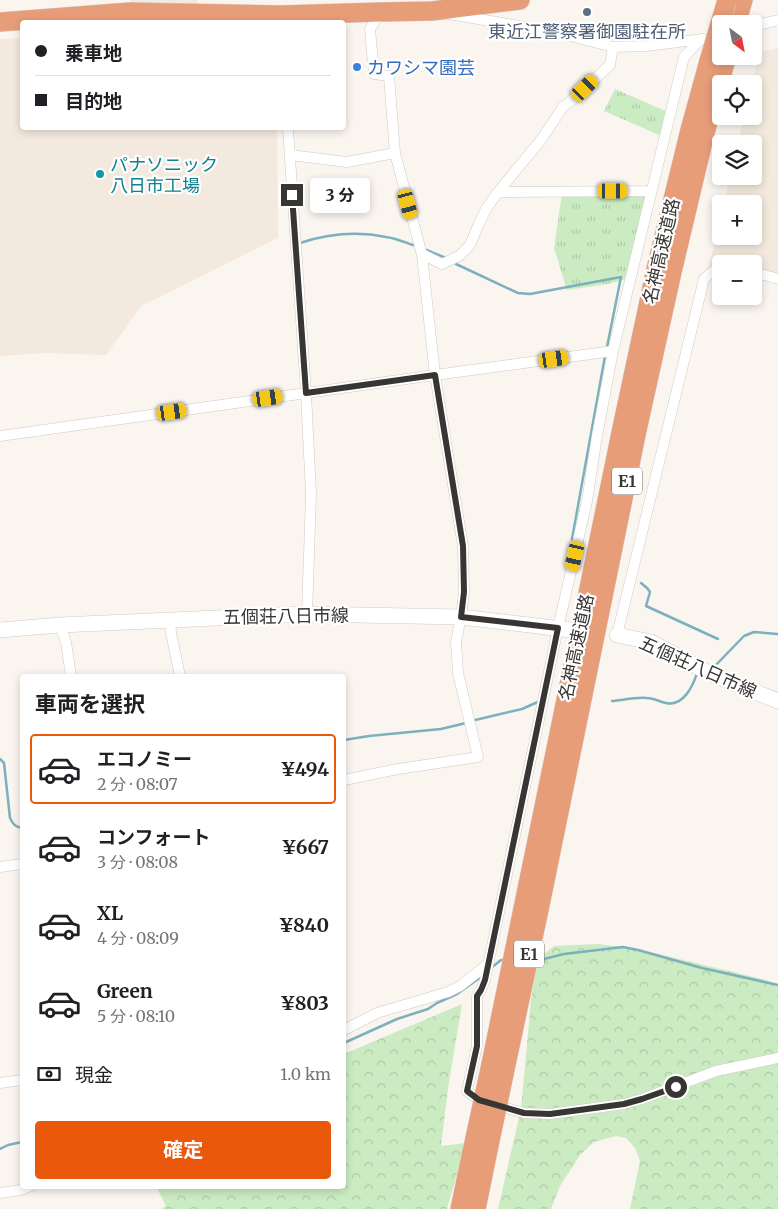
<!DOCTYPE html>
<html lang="ja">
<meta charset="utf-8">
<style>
body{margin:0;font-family:Merriweather,"Noto Sans JP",serif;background:#f2f2f2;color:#202124;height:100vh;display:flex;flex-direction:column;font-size:19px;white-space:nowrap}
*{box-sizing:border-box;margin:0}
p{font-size:16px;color:#757577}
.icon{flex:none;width:28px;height:28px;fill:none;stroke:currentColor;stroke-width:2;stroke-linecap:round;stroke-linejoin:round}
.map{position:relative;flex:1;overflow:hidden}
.details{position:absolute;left:20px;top:674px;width:326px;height:515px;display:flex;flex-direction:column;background:#fff;border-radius:5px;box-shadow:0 2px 8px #0003}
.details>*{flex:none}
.hud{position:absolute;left:20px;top:20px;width:326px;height:110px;border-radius:5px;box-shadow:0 2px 8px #0003;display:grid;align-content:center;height:110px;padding:0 15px;background:#fff}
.needle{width:32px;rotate:148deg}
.buttons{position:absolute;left:712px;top:15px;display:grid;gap:10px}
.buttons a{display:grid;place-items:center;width:50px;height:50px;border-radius:5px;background:#fff;box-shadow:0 2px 8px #0003;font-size:25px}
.end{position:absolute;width:22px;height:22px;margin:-11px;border:6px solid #383633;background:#fff;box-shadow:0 0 0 2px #fff}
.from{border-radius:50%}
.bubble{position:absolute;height:35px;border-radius:5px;background:#fff;box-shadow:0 2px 8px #0003;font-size:16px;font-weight:700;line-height:35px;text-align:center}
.car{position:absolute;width:15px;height:30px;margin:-15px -8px;border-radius:6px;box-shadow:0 0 4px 1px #0007;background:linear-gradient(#f5c518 24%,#345 0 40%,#f5c518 0 76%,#345 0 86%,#f5c518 0)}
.hud b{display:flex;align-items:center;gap:18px;height:48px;font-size:19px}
.hud b+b{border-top:1px solid #e0e0e0}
.hud i{width:12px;height:12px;background:#202124}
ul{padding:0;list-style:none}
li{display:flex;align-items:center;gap:15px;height:70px;margin:0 10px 8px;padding:0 5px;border:2px solid transparent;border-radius:5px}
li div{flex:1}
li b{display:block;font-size:19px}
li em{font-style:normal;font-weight:700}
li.current{border-color:#ea580c}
li>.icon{width:45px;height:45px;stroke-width:1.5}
h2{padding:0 15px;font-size:22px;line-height:60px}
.pay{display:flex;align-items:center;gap:12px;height:55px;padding:0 15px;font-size:19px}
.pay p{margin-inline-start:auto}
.cta{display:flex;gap:10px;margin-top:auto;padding:10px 15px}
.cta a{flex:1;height:58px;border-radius:5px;background:#ea580c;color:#fff;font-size:20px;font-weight:700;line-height:58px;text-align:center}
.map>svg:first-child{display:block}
</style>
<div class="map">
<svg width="778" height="1209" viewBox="0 0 778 1209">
<defs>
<pattern id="forest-crowns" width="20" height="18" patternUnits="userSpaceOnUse" patternTransform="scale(1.25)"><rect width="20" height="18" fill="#cbebc2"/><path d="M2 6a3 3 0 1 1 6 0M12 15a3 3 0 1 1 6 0" fill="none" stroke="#afcaa7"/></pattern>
<pattern id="park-tufts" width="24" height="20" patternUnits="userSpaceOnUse" patternTransform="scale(1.25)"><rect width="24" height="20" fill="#cbebc2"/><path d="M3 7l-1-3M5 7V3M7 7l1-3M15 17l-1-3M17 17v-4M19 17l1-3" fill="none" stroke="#afcaa7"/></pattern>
</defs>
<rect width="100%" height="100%" fill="#faf5ef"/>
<path fill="#f3e9de" d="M 130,0 L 197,0 L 198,8 L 131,6 Z
M 22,38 L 22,128 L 277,128 L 278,238 L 162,296 L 142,305 L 106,355 L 47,353 L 0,356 L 0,39 Z
M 778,48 L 778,275 L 754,268 L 754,264 L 721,264 L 721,266 L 709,268 L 721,214 L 721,236 L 754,236 L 754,204 L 724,204 L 730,176 L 754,176 L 754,144 L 738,144 L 744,116 L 754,116 L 754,84 L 752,84 L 760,52 Z"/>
<path fill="url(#forest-crowns)" d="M 598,944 L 638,949 L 762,979 L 778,984 L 778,1209 L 630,1209 L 640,1161 L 635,1148 L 626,1138 L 616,1136 L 594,1142 L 580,1155 L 560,1186 L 551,1209 L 498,1209 L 521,1109 L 531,1000 L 538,959 L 554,946 Z
M 462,1004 L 448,1088 L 441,1146 L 466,1143 L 447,1209 L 161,1209 L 166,1206 L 156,1186 L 344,1186 L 344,1054 Z"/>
<path fill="url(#park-tufts)" d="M 615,89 L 670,113 L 664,137 L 604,111 Z
M 651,191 L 631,278 L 608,284 L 567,290 L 554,248 L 562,193 Z"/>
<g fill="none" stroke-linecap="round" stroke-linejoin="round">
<path stroke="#7db0be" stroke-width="2.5" d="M 300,243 C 328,234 357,231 386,237 C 395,238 404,242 413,245
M 424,249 L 446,258
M 456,264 L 518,293 L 530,294 L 621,277 L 607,347
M 572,539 L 605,356
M 641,583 L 647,588 L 650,592 L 646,606 L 718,639
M 712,669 L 744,636 L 754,632 L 778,634
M 612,701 C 623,700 636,697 647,698 C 654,698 660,702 666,703 C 683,707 693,686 697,673
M 471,721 L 522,709 L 540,701
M 344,740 L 369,736 L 441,729 L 466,723
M 0,759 L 4,763 L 10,818 C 13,824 15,827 22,828
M 536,961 L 564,954 L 623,947 L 638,950 L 702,968 L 778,985
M 491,968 L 501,960 L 505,960
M 344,1043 L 397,1019 L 428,1009 L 437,1003 L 457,994 L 481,977
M 0,1149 L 8,1145 L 22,1142"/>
<defs>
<path id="street" d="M 449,14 L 555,32 L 613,47 L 646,46 L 703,39
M 754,26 L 778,20
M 701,39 L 684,57 L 613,351 L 597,436 L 587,501 L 558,628 L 485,980 L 481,990 L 477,996 L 477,1046 L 467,1091 L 479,1100 L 524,1113 L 550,1114 L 624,1104 L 642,1099 L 716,1071 L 778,1058
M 288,128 L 306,393 L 311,494 L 307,614
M 290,155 L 347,162 L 395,153
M 498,192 L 651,191
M 422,254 L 442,264 L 459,256 L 470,245 L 478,226 L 486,209 L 498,192 L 541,140 L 563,107 L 572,100 L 610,65 L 613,47
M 754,272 L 778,279
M 0,436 L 435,375 L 613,351
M 170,620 L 171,633 L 180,676
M 60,625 L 66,642 L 71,676
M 617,635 L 704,279 L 717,268 L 721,269
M 344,780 L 398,769 L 478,757 L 458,673 L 456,642 L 461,617 L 464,592 L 463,546 L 435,375 L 422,255 L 395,153 L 389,76 L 374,74 L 370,29 L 381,12
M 0,867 L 22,864
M 344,1030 L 377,1013 L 448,992 L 460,986 L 488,964
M 0,1083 L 22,1080
M 0,1193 L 20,1190 L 31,1186"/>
<path id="secondary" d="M 0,630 L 60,625 L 307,614 L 461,617 L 571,630
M 617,635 L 651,642 L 711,674 L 778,701"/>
<path id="highway" d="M 0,22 L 130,12 L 280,15 L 381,12 L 432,11 L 520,0
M 736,24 L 743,0
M 490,1069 L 622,428 L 656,269 L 690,130 L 709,61
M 504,1074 L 540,905 L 637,430 L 672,272 L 705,133 L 727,56
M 460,1209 L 472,1152
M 476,1209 L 487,1155"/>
</defs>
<use href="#street" stroke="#cfcac4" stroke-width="11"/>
<use href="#secondary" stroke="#cfcac4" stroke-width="16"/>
<use href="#highway" stroke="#d3d3d2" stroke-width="20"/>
<use href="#street" stroke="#fff" stroke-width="10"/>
<use href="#secondary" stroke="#fff" stroke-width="15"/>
<use href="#highway" stroke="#e89d79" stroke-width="19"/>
<defs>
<path id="highway-bridge" d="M 709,61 L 727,0
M 472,1152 L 490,1069
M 487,1155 L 504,1074"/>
</defs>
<use href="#highway-bridge" stroke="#d3d3d2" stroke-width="20" stroke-linecap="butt"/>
<use href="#highway-bridge" stroke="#e89d79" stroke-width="19"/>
</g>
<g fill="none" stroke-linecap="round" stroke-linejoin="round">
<path stroke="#383633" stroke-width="6" d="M 292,195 L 306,393 L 435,375 L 463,546 L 464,592 L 461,617 L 558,628 L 485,980 L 481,990 L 477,996 L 477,1046 L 467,1091 L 479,1100 L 524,1113 L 550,1114 L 624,1104 L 642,1099 L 676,1087"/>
</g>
<circle fill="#5c6f8a" stroke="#fff" stroke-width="2" cx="587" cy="12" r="5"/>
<circle fill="#3f7fe0" stroke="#fff" stroke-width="2" cx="357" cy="67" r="5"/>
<circle fill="#0f9aa8" stroke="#fff" stroke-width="2" cx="100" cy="174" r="5"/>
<g text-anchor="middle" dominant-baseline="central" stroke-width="4.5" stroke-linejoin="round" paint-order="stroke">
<g fill="#fff" stroke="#747270" stroke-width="1">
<rect x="612" y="467.5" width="30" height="27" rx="4"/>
<rect x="514" y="940.5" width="30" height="27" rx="4"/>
</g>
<g font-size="16" font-weight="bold" fill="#383633">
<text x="627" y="481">E1</text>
<text x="529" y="954">E1</text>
</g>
<g font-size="18" fill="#4e5e75" stroke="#fff">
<text x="587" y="31">東近江警察署御園駐在所</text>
</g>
<g font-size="18" fill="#366cbe" stroke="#fff" text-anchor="start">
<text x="367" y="67">カワシマ園芸</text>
</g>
<g font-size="18" fill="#0d838f" stroke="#fff" text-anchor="start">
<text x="110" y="164">パナソニック<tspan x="110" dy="21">八日市工場</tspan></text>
</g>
<g font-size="18" fill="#383633" stroke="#fff">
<text transform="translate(661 251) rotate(-77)">名神高速道路</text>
<text transform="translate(286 616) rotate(-1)">五個荘八日市線</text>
<text transform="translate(576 647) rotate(-78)">名神高速道路</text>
<text transform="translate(698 667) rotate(24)">五個荘八日市線</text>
</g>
</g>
</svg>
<div class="buttons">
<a><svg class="needle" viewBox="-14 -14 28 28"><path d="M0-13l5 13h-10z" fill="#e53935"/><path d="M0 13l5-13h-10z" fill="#757577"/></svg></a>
<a><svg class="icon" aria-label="locate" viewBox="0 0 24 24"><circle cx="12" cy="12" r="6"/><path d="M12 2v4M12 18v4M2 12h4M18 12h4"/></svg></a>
<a><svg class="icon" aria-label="layers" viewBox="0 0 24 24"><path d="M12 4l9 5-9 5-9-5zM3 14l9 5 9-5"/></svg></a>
<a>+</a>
<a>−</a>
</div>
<i class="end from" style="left:676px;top:1087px"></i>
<i class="end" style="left:292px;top:195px"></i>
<div class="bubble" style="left:310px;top:178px;width:60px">3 分</div>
<i class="car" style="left:585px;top:88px;rotate:46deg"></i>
<i class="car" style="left:613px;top:191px;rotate:90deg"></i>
<i class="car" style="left:408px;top:204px;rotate:165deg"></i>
<i class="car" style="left:554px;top:359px;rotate:82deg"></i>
<i class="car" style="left:268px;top:398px;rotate:82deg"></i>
<i class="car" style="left:172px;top:412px;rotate:82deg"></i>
<i class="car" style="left:575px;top:556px;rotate:193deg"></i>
<div class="hud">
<b><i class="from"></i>乗車地</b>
<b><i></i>目的地</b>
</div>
<section class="details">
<h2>車両を選択</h2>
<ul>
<li class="current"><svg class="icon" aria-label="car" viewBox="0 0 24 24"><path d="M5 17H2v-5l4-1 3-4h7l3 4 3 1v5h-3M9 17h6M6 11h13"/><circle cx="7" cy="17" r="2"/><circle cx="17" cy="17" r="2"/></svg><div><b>エコノミー</b><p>2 分 · 08:07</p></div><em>¥494</em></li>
<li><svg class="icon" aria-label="car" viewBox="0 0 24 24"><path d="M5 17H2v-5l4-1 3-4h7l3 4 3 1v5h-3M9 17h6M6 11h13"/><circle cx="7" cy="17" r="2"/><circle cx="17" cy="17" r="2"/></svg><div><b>コンフォート</b><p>3 分 · 08:08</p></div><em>¥667</em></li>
<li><svg class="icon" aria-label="car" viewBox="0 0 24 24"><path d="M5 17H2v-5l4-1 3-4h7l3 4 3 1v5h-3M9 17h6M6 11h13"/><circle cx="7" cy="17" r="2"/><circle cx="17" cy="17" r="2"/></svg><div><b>XL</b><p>4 分 · 08:09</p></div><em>¥840</em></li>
<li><svg class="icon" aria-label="car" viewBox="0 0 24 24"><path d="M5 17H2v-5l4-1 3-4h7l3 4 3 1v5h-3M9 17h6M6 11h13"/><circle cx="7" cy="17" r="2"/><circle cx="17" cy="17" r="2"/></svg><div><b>Green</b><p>5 分 · 08:10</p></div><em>¥803</em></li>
</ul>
<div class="pay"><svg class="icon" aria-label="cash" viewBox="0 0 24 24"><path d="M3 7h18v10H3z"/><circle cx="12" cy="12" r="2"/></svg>現金<p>1.0 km</p></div>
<div class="cta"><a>確定</a></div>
</section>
</div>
